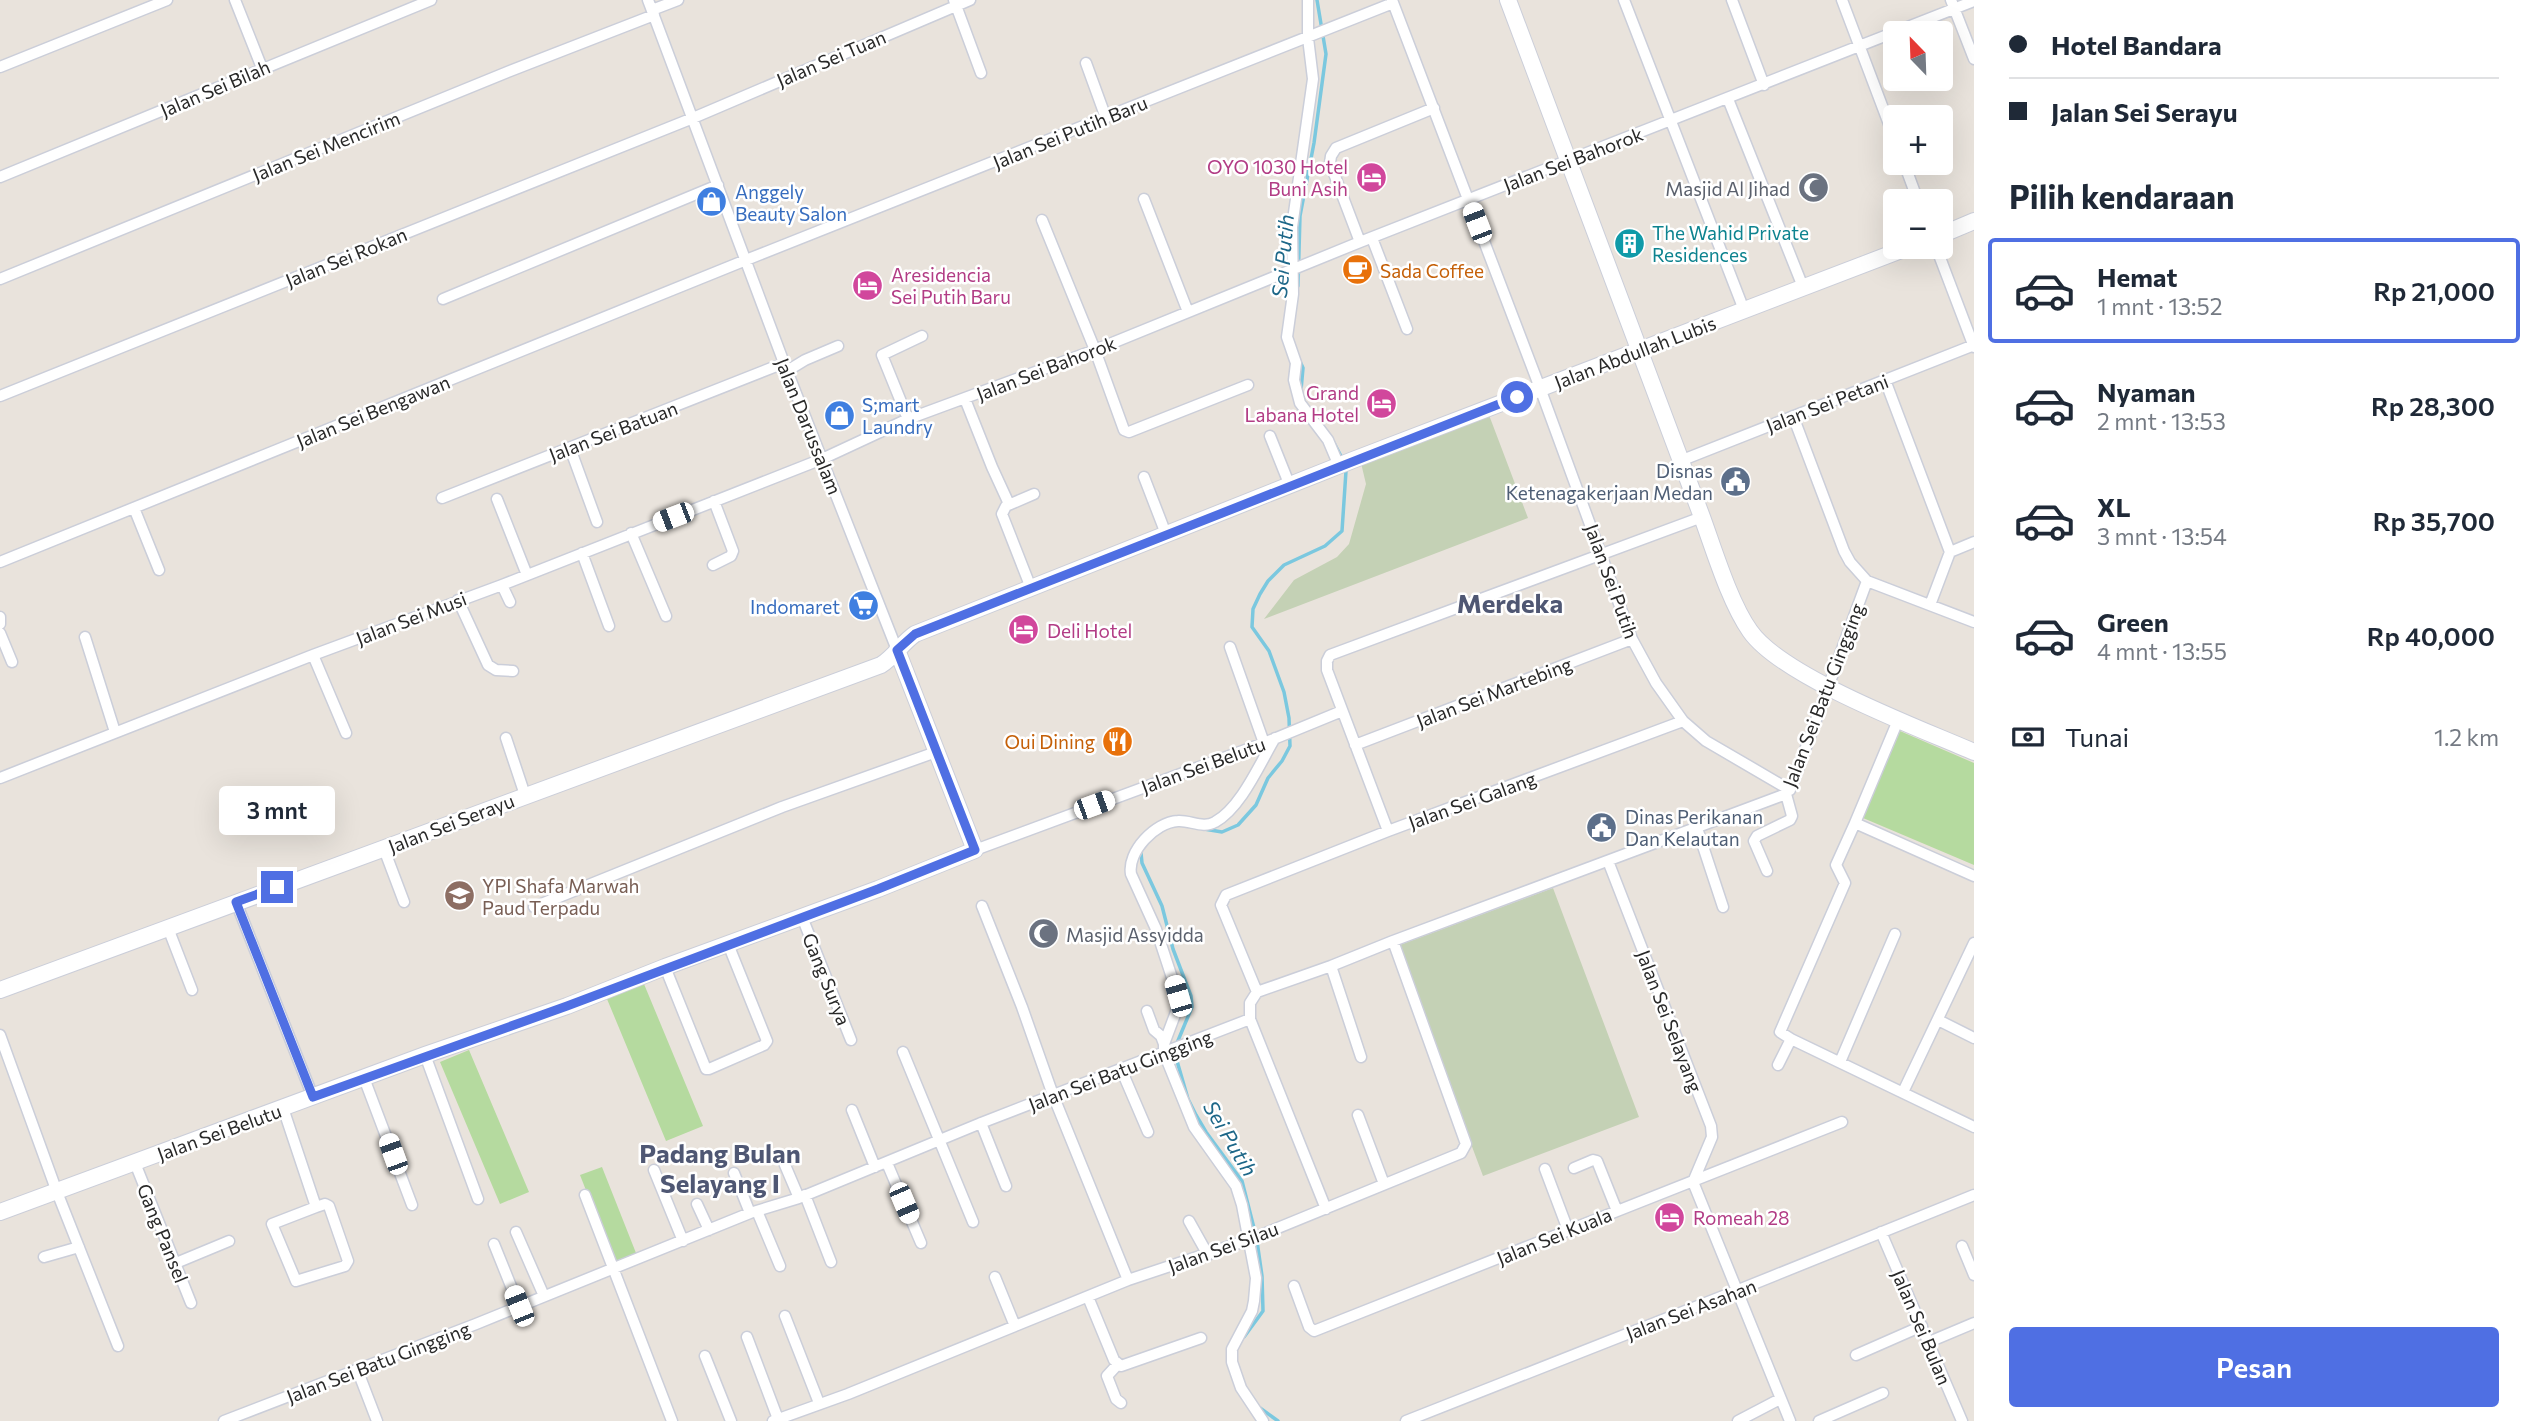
<!DOCTYPE html>
<html lang="id">
<meta charset="utf-8">
<style>
body{margin:0;font-family:Commissioner,sans-serif;background:#f2f2f3;color:#1f2937;height:100vh;display:flex;flex-direction:column;font-size:26px;white-space:nowrap}
*{box-sizing:border-box;margin:0}
p{font-size:23px;color:#747a83}
.icon{flex:none;width:38px;height:38px;fill:none;stroke:currentColor;stroke-width:2;stroke-linecap:round;stroke-linejoin:round}
.map{position:relative;flex:1;overflow:hidden}
.sheet{display:flex;flex-direction:column;background:#fff;width:560px}
.sheet>*{flex:none}
.top-card{display:grid;align-content:center;height:154px;padding:0 35px;background:#fff}
.needle{width:46px;rotate:337deg}
.buttons{position:absolute;left:1883px;top:21px;display:grid;gap:14px}
.buttons a{display:grid;place-items:center;width:70px;height:70px;border-radius:7px;background:#fff;box-shadow:0 7px 28px #0002;font-size:35px}
.end{position:absolute;width:32px;height:32px;margin:-16px;border:9px solid #4f6fe3;background:#fff;box-shadow:0 0 0 4px #fff}
.from{border-radius:50%}
.bubble{position:absolute;height:49px;border-radius:7px;background:#fff;box-shadow:0 7px 28px #0002;font-size:23px;font-weight:600;line-height:49px;text-align:center}
.car{position:absolute;width:21px;height:42px;margin:-21px -10px;border-radius:9px;box-shadow:0 0 5px 2px #0007;background:linear-gradient(#fff 24%,#345 0 40%,#fff 0 76%,#345 0 86%,#fff 0)}
.top-card b{display:flex;align-items:center;gap:24px;height:66px;font-size:26px}
.top-card b+b{border-top:2px solid #e0e1e3}
.top-card i{width:18px;height:18px;background:#1f2937}
ul{padding:0;list-style:none}
li{display:flex;align-items:center;gap:21px;height:105px;margin:0 14px 10px;padding:0 21px;border:4px solid transparent;border-radius:7px}
li div{flex:1}
li b{display:block;font-size:26px}
li em{font-style:normal;font-weight:600}
li.selected{border-color:#4f6fe3}
li>.icon{width:63px;height:63px;stroke-width:1.5}
h2{padding:0 35px;font-size:32px;line-height:84px}
.pay{display:flex;align-items:center;gap:18px;height:77px;padding:0 35px;font-size:26px}
.pay p{margin-inline-start:auto}
.action{display:flex;gap:14px;margin-top:auto;padding:14px 35px}
.action a{flex:1;height:80px;border-radius:7px;background:#4f6fe3;color:#fff;font-size:28px;font-weight:600;line-height:80px;text-align:center}
main{display:flex;flex:1;min-height:0}
.map>svg:first-child{display:block}
</style>
<main>
<div class="map">
<svg width="1974" height="1421" viewBox="0 0 1974 1421">
<rect width="100%" height="100%" fill="#e9e3dc"/>
<path fill="#b5da9f" d="M 1900,731 L 1974,763 L 1974,865 L 1863,818 Z
M 644,984 L 703,1126 L 666,1141 L 607,999 Z
M 469,1050 L 529,1192 L 500,1204 L 440,1062 Z
M 602,1167 L 636,1253 L 614,1262 L 580,1175 Z"/>
<path fill="#c4d1b5" d="M 1489,415 L 1528,518 L 1264,619 L 1294,580 L 1337,557 L 1349,544 L 1366,484 L 1361,463 Z
M 1553,888 L 1639,1117 L 1483,1176 L 1397,946 Z"/>
<g fill="none" stroke-linecap="round" stroke-linejoin="round">
<path stroke="#7bc8df" stroke-width="3.5" d="M 1298,286 L 1300,216 L 1314,143 L 1326,54 L 1317,0
M 1298,357 L 1303,368 L 1301,390
M 1334,443 L 1342,458
M 1204,829 L 1222,832 L 1238,825 L 1256,805 L 1268,778 L 1282,761 L 1290,746 L 1289,718 L 1284,692 L 1269,651 L 1252,627 L 1253,609 L 1260,594 L 1268,581 L 1284,565 L 1325,546 L 1342,531 L 1346,471
M 1141,853 L 1142,863 L 1162,906 L 1173,949 L 1191,996 L 1192,1007 L 1177,1043
M 1177,1061 L 1188,1099 L 1196,1115 L 1206,1132 L 1242,1181 L 1255,1232
M 1244,1337 L 1263,1311 L 1262,1276 L 1257,1241
M 1260,1408 L 1278,1421"/>
<defs>
<path id="street" d="M 235,0 L 262,68
M 648,0 L 784,363 L 897,650
M 954,0 L 981,73
M 1308,0 L 1308,38 L 1313,79 L 1292,227 L 1293,294 L 1287,337 L 1296,363 L 1294,380 L 1300,403 L 1328,440 L 1339,466
M 1392,0 L 1540,388 L 1632,639 L 1656,683 L 1683,721 L 1706,741 L 1790,790
M 1624,0 L 1744,310
M 1732,0 L 1764,85
M 1842,0 L 1895,140
M 1951,0 L 1974,59
M 652,10 L 678,0
M 1086,63 L 1106,118
M 0,67 L 167,0
M 1728,99 L 1803,287
M 1904,163 L 1918,201
M 0,177 L 431,0
M 1144,199 L 1188,312
M 1042,220 L 1095,350 L 1124,430 L 1129,432 L 1248,385
M 1372,238 L 1407,329
M 1360,242 L 1330,163 L 1331,156 L 1336,148 L 1434,108
M 1936,247 L 1974,347
M 0,279 L 510,71 L 654,15
M 443,299 L 718,185
M 787,371 L 805,360 L 838,346
M 1885,380 L 1950,552
M 0,396 L 693,118 L 970,0
M 965,399 L 992,467 L 1009,504
M 1793,416 L 1844,551 L 1850,562 L 1867,581 L 1974,622
M 908,419 L 882,355 L 922,336
M 1270,436 L 1290,486
M 570,448 L 597,522
M 1680,461 L 1974,345
M 1144,477 L 1166,534
M 442,498 L 784,363
M 497,499 L 527,575
M 134,508 L 159,570
M 631,533 L 666,616
M 582,553 L 609,626
M 0,562 L 746,260 L 1393,3
M 713,565 L 731,556 L 733,551 L 714,501
M 502,585 L 510,602
M 1031,588 L 1002,514 L 1006,506 L 1034,494
M 458,600 L 488,665 L 496,670 L 513,671
M 1930,605 L 1950,552 L 1974,542
M 0,617 L 0,624
M 0,633 L 12,662
M 85,637 L 115,732
M 1230,647 L 1264,743
M 313,655 L 346,733
M 506,738 L 525,795
M 1355,745 L 1632,639
M 0,778 L 313,655 L 502,585 L 822,459 L 908,419 L 1095,350 L 1360,242 L 1974,1
M 1855,823 L 1899,718
M 1697,828 L 1723,907
M 1388,831 L 1327,670 L 1327,661 L 1330,655 L 1702,517
M 384,849 L 404,902
M 975,850 L 1264,743 L 1342,711
M 1608,861 L 1711,1126 L 1712,1137 L 1693,1182 L 1790,1421
M 1767,871 L 1754,841 L 1757,836 L 1790,820 L 1792,816 L 1786,794
M 1974,876 L 1855,823 L 1836,865 L 1845,883 L 1780,1032 L 1791,1039 L 1974,1127
M 236,902 L 313,1097
M 982,906 L 1022,1007 L 1053,1095 L 1128,1280
M 534,907 L 782,807 L 936,752
M 802,917 L 851,1040
M 168,928 L 192,990
M 1331,966 L 1361,1057
M 665,967 L 706,1069 L 709,1069 L 764,1045 L 767,1041 L 728,944
M 1257,992 L 1221,905 L 1226,895 L 1388,831 L 1683,721
M 1147,1011 L 1154,1030 L 1161,1036 L 1164,1044
M 1250,1019 L 1326,1209
M 1938,1020 L 1974,1038
M 0,1035 L 57,1192 L 118,1346
M 903,1052 L 973,1222
M 425,1055 L 478,1199
M 1840,1062 L 1895,934
M 1778,1065 L 1791,1039
M 1121,1069 L 1148,1132
M 364,1078 L 412,1205
M 1903,1092 L 1974,943
M 283,1108 L 316,1207 L 272,1224 L 296,1281 L 345,1266 L 348,1261 L 329,1206 L 325,1204 L 316,1207
M 852,1110 L 875,1167
M 1358,1115 L 1384,1184
M 981,1123 L 1006,1186
M 782,1158 L 799,1198
M 135,1163 L 191,1303
M 887,1163 L 921,1243
M 1574,1168 L 1593,1160 L 1597,1161 L 1617,1211
M 1545,1169 L 1568,1230
M 654,1170 L 683,1241
M 734,1173 L 750,1213
M 585,1195 L 672,1421
M 805,1195 L 831,1262
M 697,1204 L 709,1230
M 757,1211 L 780,1266
M 1189,1221 L 1208,1255
M 516,1232 L 544,1296
M 1881,1232 L 1962,1421
M 494,1244 L 519,1306
M 1962,1246 L 1974,1275
M 44,1257 L 79,1247
M 176,1263 L 229,1241
M 995,1277 L 1015,1326
M 1294,1286 L 1309,1327 L 1314,1331 L 1842,1122
M 1088,1297 L 1114,1360 L 1121,1366 L 1201,1338
M 785,1316 L 819,1403
M 747,1337 L 778,1419
M 1929,1342 L 1974,1323
M 1856,1355 L 1922,1326
M 705,1356 L 731,1421
M 1118,1364 L 1107,1376 L 1116,1399 L 1121,1403
M 357,1369 L 377,1421
M 224,1421 L 476,1324 L 750,1213 L 799,1198 L 981,1123 L 1250,1019 L 1250,1003 L 1257,992 L 1331,966 L 1393,941 L 1786,794 L 1794,780 L 1867,581
M 773,1421 L 848,1394 L 1128,1280 L 1251,1239 L 1461,1153 L 1466,1144 L 1393,941
M 1263,1421 L 1241,1388 L 1232,1362 L 1232,1349 L 1252,1311 L 1254,1301 L 1256,1278 L 1242,1205 L 1236,1186 L 1194,1127 L 1164,1053 L 1164,1044 L 1176,1012 L 1178,996 L 1156,929 L 1131,874 C 1127,852 1155,822 1178,821 C 1190,820 1203,829 1215,822 C 1241,808 1260,763 1275,738
M 1406,1421 L 1736,1291 L 1974,1195
M 1738,1421 L 1780,1399
M 1819,1421 L 1883,1393"/>
<path id="secondary" d="M 1508,0 L 1702,517 C 1714,550 1730,603 1750,631 C 1782,677 1919,728 1974,752
M 1941,235 L 1974,221
M 0,990 L 881,665 C 894,657 902,643 915,634 L 1353,460 L 1909,247
M 0,1212 L 425,1055 L 567,1006 L 665,967 L 878,889 L 975,850 L 897,650"/>
</defs>
<use href="#street" stroke="#cbced9" stroke-width="13"/>
<use href="#secondary" stroke="#cbced9" stroke-width="18"/>
<use href="#street" stroke="#fff" stroke-width="10"/>
<use href="#secondary" stroke="#fff" stroke-width="16"/>
</g>
<g fill="none" stroke-linecap="round" stroke-linejoin="round">
<path stroke="#4f6fe3" stroke-width="9" d="M 277,887 L 236,902 L 313,1097 L 567,1006 L 878,889 L 975,850 L 897,650 L 915,634 L 1517,397"/>
</g>
<defs>
<symbol id="hotel-disc" viewBox="-11 -11 22 22"><circle r="9.5" fill="#d1479c" stroke="#fff"/><path d="M-6-4.5h1.5V1H6V5H4.5V3h-9V5H-6ZM-4 0a1.8 1.8 0 1 1 3.6 0ZM.5 0V-2.5h3Q6-2.5 6 0Z" fill="#fff"/></symbol>
<symbol id="mosque-disc" viewBox="-11 -11 22 22"><circle r="9.5" fill="#6b7280" stroke="#fff"/><path d="M3.5-4.9A6 6 0 1 0 3.5 4.9A5 5 0 1 1 3.5-4.9Z" fill="#fff"/></symbol>
<symbol id="shop-disc" viewBox="-11 -11 22 22"><circle r="9.5" fill="#3f7fe0" stroke="#fff"/><path d="M-5-2.5h2.3a2.7 3.5 0 0 1 5.4 0H5L5.5 6h-11ZM-1.5-2.5h3a1.5 2.3 0 0 0-3 0Z" fill="#fff"/></symbol>
<symbol id="building-disc" viewBox="-11 -11 22 22"><circle r="9.5" fill="#0f9aa8" stroke="#fff"/><path d="M-4-6H4V6H1V3H-1V6H-4ZM-2.5-4.3h1.7v1.8h-1.7ZM.8-4.3h1.7v1.8H.8ZM-2.5-1h1.7V.8h-1.7ZM.8-1h1.7V.8H.8Z" fill="#fff"/></symbol>
<symbol id="cafe-disc" viewBox="-11 -11 22 22"><circle r="9.5" fill="#e8710a" stroke="#fff"/><path d="M-5.5-4.5H6V0H3Q3 3.5 0 3.5H-2.5Q-5.5 3.5-5.5 0ZM3-3.2v2h1.7v-2ZM-6 4.5H4V6H-6Z" fill="#fff"/></symbol>
<symbol id="civic-disc" viewBox="-11 -11 22 22"><circle r="9.5" fill="#5c6f8a" stroke="#fff"/><path d="M-.6-6.5H3V-4.5H.6V-3L4-1V1h2V6H-6V1h2V-1L-.6-3ZM-1.2 2.5V6h2.4V2.5Z" fill="#fff"/></symbol>
<symbol id="supermarket-disc" viewBox="-11 -11 22 22"><circle r="9.5" fill="#3f7fe0" stroke="#fff"/><path d="M-6-5.5h2.5l.6 2H6L4.5 2H-2.5L-4.4-4H-6ZM-1.5 3.2a1.3 1.3 0 1 0 .1 0ZM3 3.2a1.3 1.3 0 1 0 .1 0Z" fill="#fff"/></symbol>
<symbol id="restaurant-disc" viewBox="-11 -11 22 22"><circle r="9.5" fill="#e8710a" stroke="#fff"/><path d="M-5-6h1v4h1v-4h1v4h1v-4h1v5L-1.5 .5V6h-2V.5L-5-1ZM5-6V6H3V1.5H1.5Q1.5-4 5-6Z" fill="#fff"/></symbol>
<symbol id="school-disc" viewBox="-11 -11 22 22"><circle r="9.5" fill="#8d6e63" stroke="#fff"/><path d="M0-5L7-2L0 1L-7-2ZM-4 1L0 2.5L4 1V4Q0 6-4 4Z" fill="#fff"/></symbol>
</defs>
<g fill-rule="evenodd">
<use href="#hotel-disc" x="1354" y="160" width="35" height="35"/>
<use href="#mosque-disc" x="1796" y="170" width="35" height="35"/>
<use href="#shop-disc" x="694" y="184" width="35" height="35"/>
<use href="#building-disc" x="1612" y="226" width="35" height="35"/>
<use href="#cafe-disc" x="1340" y="252" width="35" height="35"/>
<use href="#hotel-disc" x="850" y="268" width="35" height="35"/>
<use href="#hotel-disc" x="1364" y="386" width="35" height="35"/>
<use href="#shop-disc" x="822" y="398" width="35" height="35"/>
<use href="#civic-disc" x="1718" y="464" width="35" height="35"/>
<use href="#supermarket-disc" x="846" y="588" width="35" height="35"/>
<use href="#hotel-disc" x="1006" y="612" width="35" height="35"/>
<use href="#restaurant-disc" x="1100" y="724" width="35" height="35"/>
<use href="#civic-disc" x="1584" y="810" width="35" height="35"/>
<use href="#school-disc" x="442" y="878" width="35" height="35"/>
<use href="#mosque-disc" x="1026" y="916" width="35" height="35"/>
<use href="#hotel-disc" x="1652" y="1200" width="35" height="35"/>
</g>
<g text-anchor="middle" dominant-baseline="central" stroke-width="5" stroke-linejoin="round" paint-order="stroke">
<g font-size="19" fill="#292929" stroke="#fff">
<text transform="translate(831 58) rotate(-23)">Jalan Sei Tuan</text>
<text transform="translate(215 88) rotate(-23)">Jalan Sei Bilah</text>
<text transform="translate(1070 132) rotate(-22)">Jalan Sei Putih Baru</text>
<text transform="translate(326 146) rotate(-22)">Jalan Sei Mencirim</text>
<text transform="translate(1573 159) rotate(-21)">Jalan Sei Bahorok</text>
<text transform="translate(346 257) rotate(-22)">Jalan Sei Rokan</text>
<text transform="translate(1635 352) rotate(-21)">Jalan Abdullah Lubis</text>
<text transform="translate(1046 368) rotate(-21)">Jalan Sei Bahorok</text>
<text transform="translate(1827 403) rotate(-21)">Jalan Sei Petani</text>
<text transform="translate(373 411) rotate(-22)">Jalan Sei Bengawan</text>
<text transform="translate(809 426) rotate(68)">Jalan Darussalam</text>
<text transform="translate(613 431) rotate(-21)">Jalan Sei Batuan</text>
<text transform="translate(1612 581) rotate(70)">Jalan Sei Putih</text>
<text transform="translate(411 618) rotate(-21)">Jalan Sei Musi</text>
<text transform="translate(1494 692) rotate(-21)">Jalan Sei Martebing</text>
<text transform="translate(1823 695) rotate(-69)">Jalan Sei Batu Gingging</text>
<text transform="translate(1203 765) rotate(-20)">Jalan Sei Belutu</text>
<text transform="translate(1472 800) rotate(-20)">Jalan Sei Galang</text>
<text transform="translate(451 823) rotate(-21)">Jalan Sei Serayu</text>
<text transform="translate(827 979) rotate(68)">Gang Surya</text>
<text transform="translate(1670 1021) rotate(69)">Jalan Sei Selayang</text>
<text transform="translate(1120 1070) rotate(-21)">Jalan Sei Batu Gingging</text>
<text transform="translate(219 1132) rotate(-20)">Jalan Sei Belutu</text>
<text transform="translate(163 1233) rotate(68)">Gang Pansel</text>
<text transform="translate(1554 1236) rotate(-22)">Jalan Sei Kuala</text>
<text transform="translate(1223 1247) rotate(-20)">Jalan Sei Silau</text>
<text transform="translate(1691 1309) rotate(-21)">Jalan Sei Asahan</text>
<text transform="translate(1922 1327) rotate(67)">Jalan Sei Bulan</text>
<text transform="translate(378 1362) rotate(-21)">Jalan Sei Batu Gingging</text>
</g>
<g font-size="19" fill="#b23c85" stroke="#fff" text-anchor="start">
<text x="1348" y="166" text-anchor="end">OYO 1030 Hotel<tspan x="1348" dy="22">Buni Asih</tspan></text>
<text x="891" y="274">Aresidencia<tspan x="891" dy="22">Sei Putih Baru</tspan></text>
<text x="1359" y="392" text-anchor="end">Grand<tspan x="1359" dy="22">Labana Hotel</tspan></text>
<text x="1047" y="630">Deli Hotel</text>
<text x="1693" y="1217">Romeah 28</text>
</g>
<g font-size="19" fill="#5b616d" stroke="#fff" text-anchor="end">
<text x="1790" y="188">Masjid Al Jihad</text>
<text x="1066" y="934" text-anchor="start">Masjid Assyidda</text>
</g>
<g font-size="19" fill="#366cbe" stroke="#fff" text-anchor="start">
<text x="735" y="191">Anggely<tspan x="735" dy="22">Beauty Salon</tspan></text>
<text x="862" y="404">S;mart<tspan x="862" dy="22">Laundry</tspan></text>
<text x="840" y="606" text-anchor="end">Indomaret</text>
</g>
<g font-size="19" fill="#0d838f" stroke="#fff" text-anchor="start">
<text x="1652" y="232">The Wahid Private<tspan x="1652" dy="22">Residences</tspan></text>
</g>
<g font-size="19" fill="#c56008" stroke="#fff" text-anchor="start">
<text x="1380" y="270">Sada Coffee</text>
<text x="1095" y="741" text-anchor="end">Oui Dining</text>
</g>
<g font-size="19" fill="#4e5e75" stroke="#fff" text-anchor="end">
<text x="1713" y="470">Disnas<tspan x="1713" dy="22">Ketenagakerjaan Medan</tspan></text>
<text x="1625" y="816" text-anchor="start">Dinas Perikanan<tspan x="1625" dy="22">Dan Kelautan</tspan></text>
</g>
<g font-size="19" fill="#785e54" stroke="#fff" text-anchor="start">
<text x="482" y="885">YPI Shafa Marwah<tspan x="482" dy="22">Paud Terpadu</tspan></text>
</g>
<g font-size="21" font-style="italic" fill="#1d6788" stroke="#fff">
<text transform="translate(1282 256) rotate(-85)">Sei Putih</text>
<text transform="translate(1231 1138) rotate(59)">Sei Putih</text>
</g>
<g font-size="26" font-weight="bold" fill="#4f5773" stroke="#fff">
<text x="1510" y="602">Merdeka</text>
<text x="720" y="1152">Padang Bulan<tspan x="720" dy="30">Selayang I</tspan></text>
</g>
</g>
</svg>
<div class="buttons">
<a><svg class="needle" viewBox="-14 -14 28 28"><path d="M0-13l5 13h-10z" fill="#e53935"/><path d="M0 13l5-13h-10z" fill="#747a83"/></svg></a>
<a>+</a>
<a>−</a>
</div>
<i class="end from" style="left:1517px;top:397px"></i>
<i class="end" style="left:277px;top:887px"></i>
<div class="bubble" style="left:219px;top:786px;width:116px">3 mnt</div>
<i class="car" style="left:1477px;top:223px;rotate:339deg"></i>
<i class="car" style="left:673px;top:517px;rotate:249deg"></i>
<i class="car" style="left:1094px;top:805px;rotate:70deg"></i>
<i class="car" style="left:1178px;top:996px;rotate:344deg"></i>
<i class="car" style="left:393px;top:1154px;rotate:340deg"></i>
<i class="car" style="left:904px;top:1203px;rotate:157deg"></i>
<i class="car" style="left:519px;top:1306px;rotate:338deg"></i>
</div>
<section class="sheet">
<div class="top-card">
<b><i class="from"></i>Hotel Bandara</b>
<b><i></i>Jalan Sei Serayu</b>
</div>
<h2>Pilih kendaraan</h2>
<ul>
<li class="selected"><svg class="icon" aria-label="car" viewBox="0 0 24 24"><path d="M5 17H2v-5l4-1 3-4h7l3 4 3 1v5h-3M9 17h6M6 11h13"/><circle cx="7" cy="17" r="2"/><circle cx="17" cy="17" r="2"/></svg><div><b>Hemat</b><p>1 mnt · 13:52</p></div><em>Rp 21,000</em></li>
<li><svg class="icon" aria-label="car" viewBox="0 0 24 24"><path d="M5 17H2v-5l4-1 3-4h7l3 4 3 1v5h-3M9 17h6M6 11h13"/><circle cx="7" cy="17" r="2"/><circle cx="17" cy="17" r="2"/></svg><div><b>Nyaman</b><p>2 mnt · 13:53</p></div><em>Rp 28,300</em></li>
<li><svg class="icon" aria-label="car" viewBox="0 0 24 24"><path d="M5 17H2v-5l4-1 3-4h7l3 4 3 1v5h-3M9 17h6M6 11h13"/><circle cx="7" cy="17" r="2"/><circle cx="17" cy="17" r="2"/></svg><div><b>XL</b><p>3 mnt · 13:54</p></div><em>Rp 35,700</em></li>
<li><svg class="icon" aria-label="car" viewBox="0 0 24 24"><path d="M5 17H2v-5l4-1 3-4h7l3 4 3 1v5h-3M9 17h6M6 11h13"/><circle cx="7" cy="17" r="2"/><circle cx="17" cy="17" r="2"/></svg><div><b>Green</b><p>4 mnt · 13:55</p></div><em>Rp 40,000</em></li>
</ul>
<div class="pay"><svg class="icon" aria-label="cash" viewBox="0 0 24 24"><path d="M3 7h18v10H3z"/><circle cx="12" cy="12" r="2"/></svg>Tunai<p>1.2 km</p></div>
<div class="action"><a>Pesan</a></div>
</section>
</main>
